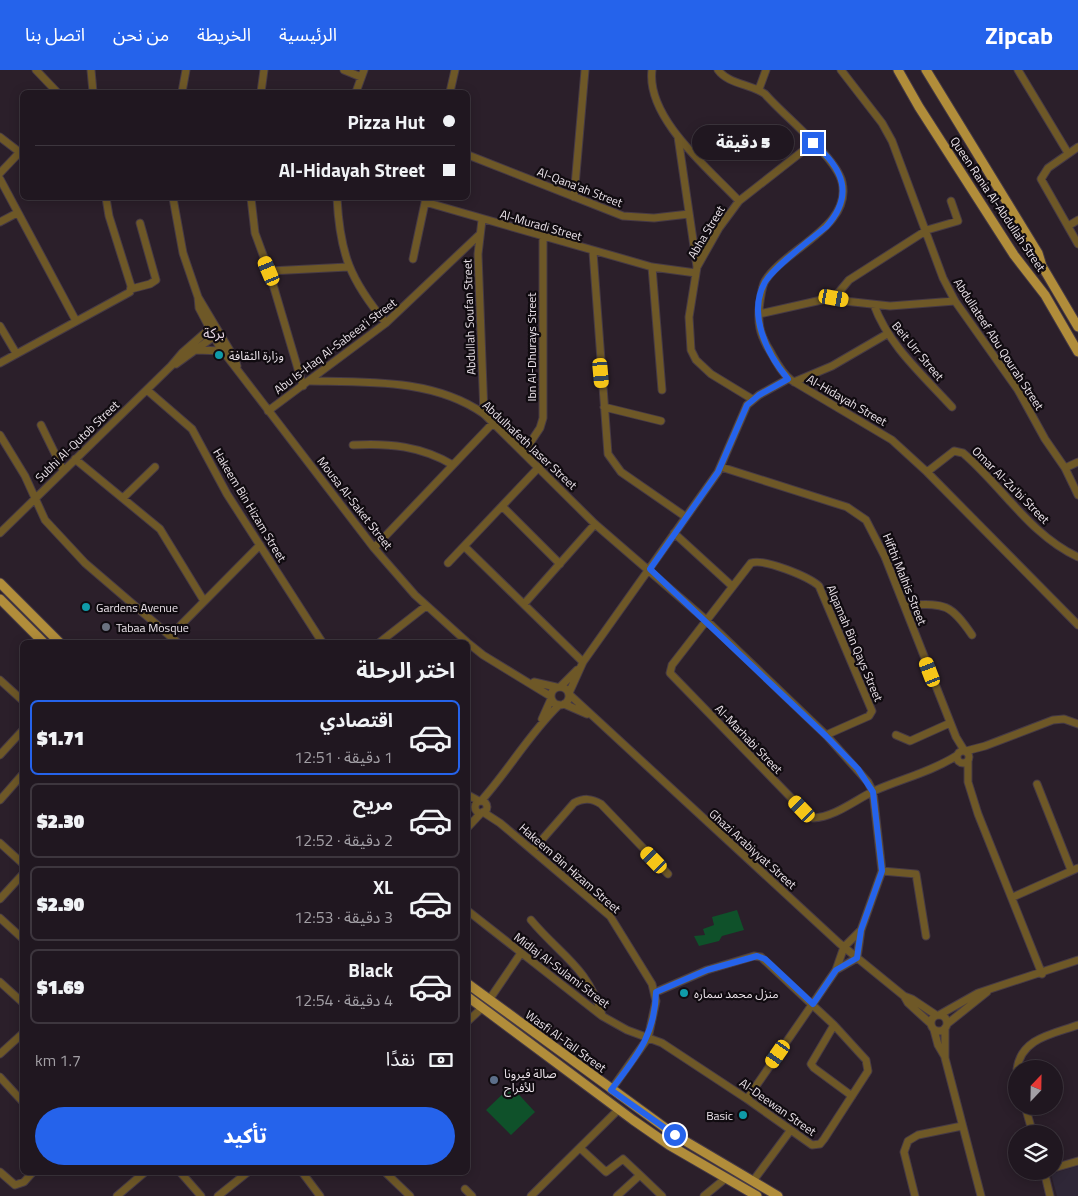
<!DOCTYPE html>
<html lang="ar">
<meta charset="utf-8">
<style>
body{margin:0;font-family:"Titillium Web","Noto Sans Arabic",sans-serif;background:#2d242d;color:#f1f3f6;direction:rtl;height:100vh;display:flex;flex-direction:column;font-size:19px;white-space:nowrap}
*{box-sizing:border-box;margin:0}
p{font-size:16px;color:#a29fa5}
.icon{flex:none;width:28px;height:28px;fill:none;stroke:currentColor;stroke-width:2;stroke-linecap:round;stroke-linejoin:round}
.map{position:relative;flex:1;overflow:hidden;direction:ltr}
.side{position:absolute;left:20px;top:570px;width:450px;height:535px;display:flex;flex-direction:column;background:#201720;border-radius:8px;box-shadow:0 2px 12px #0003,0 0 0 1px #3d363e;direction:rtl}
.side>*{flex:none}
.banner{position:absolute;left:20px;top:20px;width:450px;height:110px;border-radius:8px;box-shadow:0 2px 12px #0003,0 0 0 1px #3d363e;direction:rtl;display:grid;align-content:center;height:110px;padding:0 15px;background:#201720}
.needle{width:32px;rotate:22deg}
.buttons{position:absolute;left:1008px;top:990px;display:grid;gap:10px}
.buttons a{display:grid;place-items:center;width:55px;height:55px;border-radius:50%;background:#201720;box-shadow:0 2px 12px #0003,0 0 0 1px #3d363e;font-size:25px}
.end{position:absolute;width:22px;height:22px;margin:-11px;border:6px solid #2563eb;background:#fff;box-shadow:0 0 0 2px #fff}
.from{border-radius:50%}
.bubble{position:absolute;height:35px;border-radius:18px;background:#201720;box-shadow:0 2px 12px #0003,0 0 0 1px #3d363e;font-size:16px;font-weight:800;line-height:35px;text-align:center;direction:rtl}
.car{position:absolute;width:15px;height:30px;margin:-15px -8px;border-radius:6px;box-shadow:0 0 4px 1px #0007;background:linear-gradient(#f5c518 24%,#345 0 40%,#f5c518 0 76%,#345 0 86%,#f5c518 0)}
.banner b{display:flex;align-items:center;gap:18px;height:48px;font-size:19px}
.banner b+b{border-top:1px solid #3d363e}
.banner i{width:12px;height:12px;background:#f1f3f6}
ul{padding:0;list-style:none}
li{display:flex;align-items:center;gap:15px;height:75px;margin:0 10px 8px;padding:0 5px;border:2px solid #3d363e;border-radius:8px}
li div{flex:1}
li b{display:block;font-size:19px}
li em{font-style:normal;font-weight:800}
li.current{border-color:#2563eb}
li>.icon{width:45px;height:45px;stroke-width:1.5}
h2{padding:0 15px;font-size:22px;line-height:60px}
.pay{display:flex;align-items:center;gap:12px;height:55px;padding:0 15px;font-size:19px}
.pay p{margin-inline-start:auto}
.button{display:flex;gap:10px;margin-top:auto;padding:10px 15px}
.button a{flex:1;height:58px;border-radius:30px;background:#2563eb;color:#fff;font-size:20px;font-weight:800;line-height:58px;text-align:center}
header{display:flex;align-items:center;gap:30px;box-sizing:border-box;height:70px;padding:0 25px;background:#2563eb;color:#fff}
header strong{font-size:24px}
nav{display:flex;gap:28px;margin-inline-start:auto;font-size:18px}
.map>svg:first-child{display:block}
</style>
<header>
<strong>Zipcab</strong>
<nav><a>الرئيسية</a><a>الخريطة</a><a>من نحن</a><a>اتصل بنا</a></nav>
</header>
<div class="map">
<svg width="1078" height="1126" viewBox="0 0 1078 1126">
<rect width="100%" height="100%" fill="#2b1f2a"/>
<path fill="#2f2737" d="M 1078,1096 L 1078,1126 L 1057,1126 L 1051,1104 Z"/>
<path fill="#0f512a" d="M 737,840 L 744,860 L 722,866 L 719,871 L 699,876 L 694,866 L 705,865 L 703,859 L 714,855 L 712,847 Z
M 511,1016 L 535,1042 L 511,1065 L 486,1040 Z"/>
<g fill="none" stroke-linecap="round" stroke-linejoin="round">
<defs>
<path id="minor" d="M 36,0 L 57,22
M 91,0 L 93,22
M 344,0 L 361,7
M 652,0 C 646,48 709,99 739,131
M 718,0 C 728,14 751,14 765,24 C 784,46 836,87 842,112 C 853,158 781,180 764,213 C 761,221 760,231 759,239 C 758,254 760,263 767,276 C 774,287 780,302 791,310 L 892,370 L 927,402 L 1078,555
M 841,0 L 882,53 L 892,71 L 943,208 L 955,231 L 1018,320 L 1045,369 L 1065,398 L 1078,425
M 1018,0 L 1068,83
M 759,19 L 766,0
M 182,22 L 186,0
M 261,22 L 264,0
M 356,22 L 364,0
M 450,22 L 455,0
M 0,67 L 22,84
M 678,67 L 697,197
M 1078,77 L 1048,98 L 1041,109 L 1078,174
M 468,85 L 623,146 L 654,148 L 689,144
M 0,103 L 19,83
M 0,109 L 76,251
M 574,127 L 585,0
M 173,128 L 183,183 L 198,227 L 199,238 L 219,276 L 374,478 L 415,525 L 467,572
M 251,128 L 255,163 L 269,201 L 303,316
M 337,128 C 340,184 350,210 386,253
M 425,132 L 652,197 L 696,203
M 482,150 L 478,184 L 484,344
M 0,152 L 17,143
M 1068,156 L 1078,150
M 593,182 L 608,384 L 621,402 L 686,447
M 413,189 L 426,128
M 652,197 L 662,320
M 269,201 L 348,197
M 131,219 L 150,214 L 156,210 L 140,153
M 198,227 L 235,289 L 237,296
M 834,228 L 849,210 L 927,160 L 958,151 L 951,131
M 874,235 C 889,276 923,305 952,337
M 759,244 L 826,229 L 890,236 L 955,231
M 0,256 L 16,283
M 196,280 L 224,281
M 0,293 L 130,222 L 131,216 L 109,146 L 106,128
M 176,294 L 216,265
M 310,311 C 368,312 435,309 484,344 L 595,454 L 706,550 L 826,665 L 868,712 L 873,722 L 882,801 L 861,860 L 857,888 L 836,900
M 794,312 L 832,296 L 887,264
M 147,320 L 192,359 L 227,424 L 322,572
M 752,329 L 711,304 L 696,290 L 691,280 L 689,247 L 697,197 L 719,158 L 739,131 L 813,73
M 604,337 L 661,351
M 268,341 L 386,253 L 479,165
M 41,355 L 63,400
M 0,365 L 25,406 L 45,450 L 85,493 L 177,572
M 353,375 C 389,373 421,376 453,395
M 524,382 L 540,358 L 543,348 L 543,167
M 75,389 L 160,459 L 204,531
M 721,397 L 847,437 L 866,450 L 885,487 L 956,667 L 964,680
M 1065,398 L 1078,392
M 927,402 L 954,381 L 963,383 C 1002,416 1030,465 1078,487
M 123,428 L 155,397
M 502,436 L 560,494
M 0,463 L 171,296 L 182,283 L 214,255
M 674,463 L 732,516
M 465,477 L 583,592
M 374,478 L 493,353
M 448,493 L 539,397
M 524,534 L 595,454
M 904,535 C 943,534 949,531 972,565
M 170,566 L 260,475
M 380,572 L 426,536
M 468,573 L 483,585 L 550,626
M 0,610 L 22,630
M 534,612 L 556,617
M551 626a9 9 0 1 1 18 0a9 9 0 1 1-18 0Z
M 560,617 L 577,600
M 569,623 L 583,592 L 718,402 L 747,335 L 759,325 L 788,309
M 569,624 L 839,873 L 904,926 L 912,929 L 936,945
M 564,634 L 587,644
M 542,649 L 551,629
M 826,665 L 869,646 L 872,641 L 819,516 C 809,507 764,488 751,493 L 672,595 L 670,603 L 802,739 L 813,748 C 835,747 855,730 874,721 C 901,709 931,702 956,686
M 896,665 L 910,671 L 950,653
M957 687a6 6 0 1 1 12 0a6 6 0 1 1-12 0Z
M 966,681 L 985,676 L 1053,650 L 1064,649 L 1078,654
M 0,685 L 22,661
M 968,691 L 968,712 L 978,744 L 1042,904
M 1037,714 L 1071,800
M 468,725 L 479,731
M 0,730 L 22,705
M475 737a6 6 0 1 1 12 0a6 6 0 1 1-12 0Z
M 481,731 C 509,700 529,664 559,635
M 483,742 L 500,753 L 610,846 L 652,914 L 656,931 L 648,968 L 611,1020
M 468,757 L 481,743
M 0,773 L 22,793
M 533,780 L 574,733 C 584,728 591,728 601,734 L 668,804
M 882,801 L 916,804 L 926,866
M 1013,827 L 1078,798
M 0,829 L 22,805
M 468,841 L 602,946 L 627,960 L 662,973 L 747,1029 L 812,1075 L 820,1074 L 824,1069 L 868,1001 L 866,990 L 834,955 L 761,887 L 754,886 L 707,900 L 656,922
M 0,848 L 22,868
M 531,850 C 560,885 588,897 602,945
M 0,912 L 22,932
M 904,926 L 908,933 L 931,954
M 489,930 L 521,883
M931 953a8 8 0 1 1 16 0a8 8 0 1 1-16 0Z
M 939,945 L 978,923 L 1078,890
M 468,951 L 482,938
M 947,954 L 987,922
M 834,955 L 811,994 L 814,998 L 852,1026
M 945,958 L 945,988 L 981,1126
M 934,960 L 938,975 L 945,987
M 0,984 L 22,964
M 1017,999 C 1021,968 1053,964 1078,955
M 0,1007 L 22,1031
M 747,1029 L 836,900 L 844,877 L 861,860
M 1025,1036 L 1033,1064
M 580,1078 L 606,1102 L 623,1089 L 640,1105
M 1054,1098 L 1078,1091
M 1044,1101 L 1050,1126
M 0,1102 L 15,1115 L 24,1112 L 33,1102
M 180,1102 L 201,1126
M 302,1102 L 320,1126
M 385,1102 L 410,1126
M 753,1111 L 790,1061
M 465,1119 L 472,1126
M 117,1126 L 145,1102
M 218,1126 L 248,1102
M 531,1126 L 618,1040
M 617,1126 L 640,1105 L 662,1126
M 704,1126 L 726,1108
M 915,1126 L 904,1082 L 908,1071 L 918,1065 L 962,1056"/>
<path id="major" d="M 898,0 L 919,37 L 1014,185 L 1045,225 L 1078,282
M 926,0 L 1038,183 L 1042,196 L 1078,257
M 0,513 L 59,572
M 0,529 L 43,572
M 468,914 L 675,1065 L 778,1126
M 468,927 L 633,1050 L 669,1075 L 757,1126"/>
</defs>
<use href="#minor" stroke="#463a45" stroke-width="9"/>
<use href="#major" stroke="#463a45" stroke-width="11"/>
<use href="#minor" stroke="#6e5827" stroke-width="7"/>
<use href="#major" stroke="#b18d3a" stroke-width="9"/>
</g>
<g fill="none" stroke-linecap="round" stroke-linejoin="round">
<path stroke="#2563eb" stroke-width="6" d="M 675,1065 L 611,1020 C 636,987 655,966 656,922 L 707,900 L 757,886 L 765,889 L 813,934 L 836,900 L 857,888 L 861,860 L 882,801 L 873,722 L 858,699 L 826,666 L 650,499 L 718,402 L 747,335 L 759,325 L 788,309 C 767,284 747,244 765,212 C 775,196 810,170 826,157 C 855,125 843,98 813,73"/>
</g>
<g fill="#0f9aa8" stroke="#100b10" stroke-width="2">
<circle cx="219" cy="285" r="5"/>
<circle cx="86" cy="537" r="5"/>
<circle cx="684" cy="923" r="5"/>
<circle cx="743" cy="1045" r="5"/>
</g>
<circle fill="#6b7280" stroke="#100b10" stroke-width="2" cx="106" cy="557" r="5"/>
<circle fill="#5c6f8a" stroke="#100b10" stroke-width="2" cx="494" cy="1010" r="5"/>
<g text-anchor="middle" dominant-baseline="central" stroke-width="4.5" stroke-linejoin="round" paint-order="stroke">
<g font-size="12" fill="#ebe3ea" stroke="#100b10">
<text transform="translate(580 117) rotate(21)">Al-Qana'ah Street</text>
<text transform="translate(998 134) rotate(56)">Queen Rania Al-Abdullah Street</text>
<text transform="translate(541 155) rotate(16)">Al-Muradi Street</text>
<text transform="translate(706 162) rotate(-59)">Abha Street</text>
<text transform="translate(469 247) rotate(-92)">Abdullah Soufan Street</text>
<text transform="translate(999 274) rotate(57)">Abdullateef Abu Qourah Street</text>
<text transform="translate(335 276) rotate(-37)">Abu Is-Haq Al-Sabeea'i Street</text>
<text transform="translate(531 277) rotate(-90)">Ibn Al-Dhurays Street</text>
<text transform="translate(918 281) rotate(50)">Beit Urr Street</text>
<text transform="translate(847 330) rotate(30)">Al-Hidayah Street</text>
<text transform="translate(77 371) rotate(-44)">Subhi Al-Qutob Street</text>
<text transform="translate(530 375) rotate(43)">Abdulhafeth Jaser Street</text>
<text transform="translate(1011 415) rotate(45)">Omar Al-Zu'bi Street</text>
<text transform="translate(355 433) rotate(52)">Mousa Al-Saket Street</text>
<text transform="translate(250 435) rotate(59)">Hakeem Bin Hizam Street</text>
<text transform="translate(905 509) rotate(68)">Hifthi Malhis Street</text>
<text transform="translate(855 573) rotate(67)">Alqamah Bin Qays Street</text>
<text transform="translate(749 669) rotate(46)">Al-Marhabi Street</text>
<text transform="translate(753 779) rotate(42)">Ghazi Arabiyyat Street</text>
<text transform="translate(570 798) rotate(41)">Hakeem Bin Hizam Street</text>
<text transform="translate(562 900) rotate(37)">Midlaj Al-Sulami Street</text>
<text transform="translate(566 971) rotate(36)">Wasfi Al-Tall Street</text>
<text transform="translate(778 1037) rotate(35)">Al-Deewan Street</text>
</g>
<g font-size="12" fill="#ebe3ea" stroke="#100b10" text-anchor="start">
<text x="229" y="285">وزارة الثقافة</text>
<text x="96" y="537">Gardens Avenue</text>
<text x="116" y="557">Tabaa Mosque</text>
<text x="694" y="923">منزل محمد سماره</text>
<text x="504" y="1003">صالة فيرونا<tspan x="504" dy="14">للأفراح</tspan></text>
<text x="733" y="1045" text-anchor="end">Basic</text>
</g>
<g font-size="14" fill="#e6d6e4" stroke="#100b10">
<text x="214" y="262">بركة</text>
</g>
</g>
</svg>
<div class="buttons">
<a><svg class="needle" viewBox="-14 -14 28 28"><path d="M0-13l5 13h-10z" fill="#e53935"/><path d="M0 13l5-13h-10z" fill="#a29fa5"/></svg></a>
<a><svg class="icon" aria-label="layers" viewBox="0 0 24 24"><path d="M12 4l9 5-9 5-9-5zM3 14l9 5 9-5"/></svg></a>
</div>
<i class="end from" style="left:675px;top:1065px"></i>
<i class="end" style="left:813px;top:73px"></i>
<div class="bubble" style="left:692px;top:55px;width:102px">5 دقيقة</div>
<i class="car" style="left:269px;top:201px;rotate:337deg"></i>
<i class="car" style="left:834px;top:228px;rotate:100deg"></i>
<i class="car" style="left:601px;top:303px;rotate:175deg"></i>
<i class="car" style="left:930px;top:602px;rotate:339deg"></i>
<i class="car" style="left:802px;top:739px;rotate:316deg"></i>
<i class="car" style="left:654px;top:790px;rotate:316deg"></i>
<i class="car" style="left:778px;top:984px;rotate:215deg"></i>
<div class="banner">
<b><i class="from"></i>Pizza Hut</b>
<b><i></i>Al-Hidayah Street</b>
</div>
<section class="side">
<h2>اختر الرحلة</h2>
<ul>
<li class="current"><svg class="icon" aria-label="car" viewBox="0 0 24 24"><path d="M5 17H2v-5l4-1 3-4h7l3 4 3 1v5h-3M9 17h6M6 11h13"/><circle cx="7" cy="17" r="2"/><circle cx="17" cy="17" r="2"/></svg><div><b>اقتصادي</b><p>1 دقيقة · 12:51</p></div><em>$1.71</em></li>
<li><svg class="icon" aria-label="car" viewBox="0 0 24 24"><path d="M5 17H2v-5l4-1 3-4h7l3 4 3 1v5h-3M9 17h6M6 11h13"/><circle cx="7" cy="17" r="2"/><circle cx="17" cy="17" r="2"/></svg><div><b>مريح</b><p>2 دقيقة · 12:52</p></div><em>$2.30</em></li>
<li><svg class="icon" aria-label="car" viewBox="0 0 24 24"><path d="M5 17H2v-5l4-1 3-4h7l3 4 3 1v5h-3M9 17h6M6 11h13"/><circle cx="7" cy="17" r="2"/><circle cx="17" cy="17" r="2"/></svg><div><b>XL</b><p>3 دقيقة · 12:53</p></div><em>$2.90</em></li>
<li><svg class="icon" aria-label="car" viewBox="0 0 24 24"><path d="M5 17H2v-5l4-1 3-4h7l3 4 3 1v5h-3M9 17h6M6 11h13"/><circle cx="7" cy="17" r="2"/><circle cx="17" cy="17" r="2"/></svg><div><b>Black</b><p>4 دقيقة · 12:54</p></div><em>$1.69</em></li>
</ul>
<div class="pay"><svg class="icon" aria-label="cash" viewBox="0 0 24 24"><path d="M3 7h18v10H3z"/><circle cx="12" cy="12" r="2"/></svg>نقدًا<p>1.7 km</p></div>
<div class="button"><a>تأكيد</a></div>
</section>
</div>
